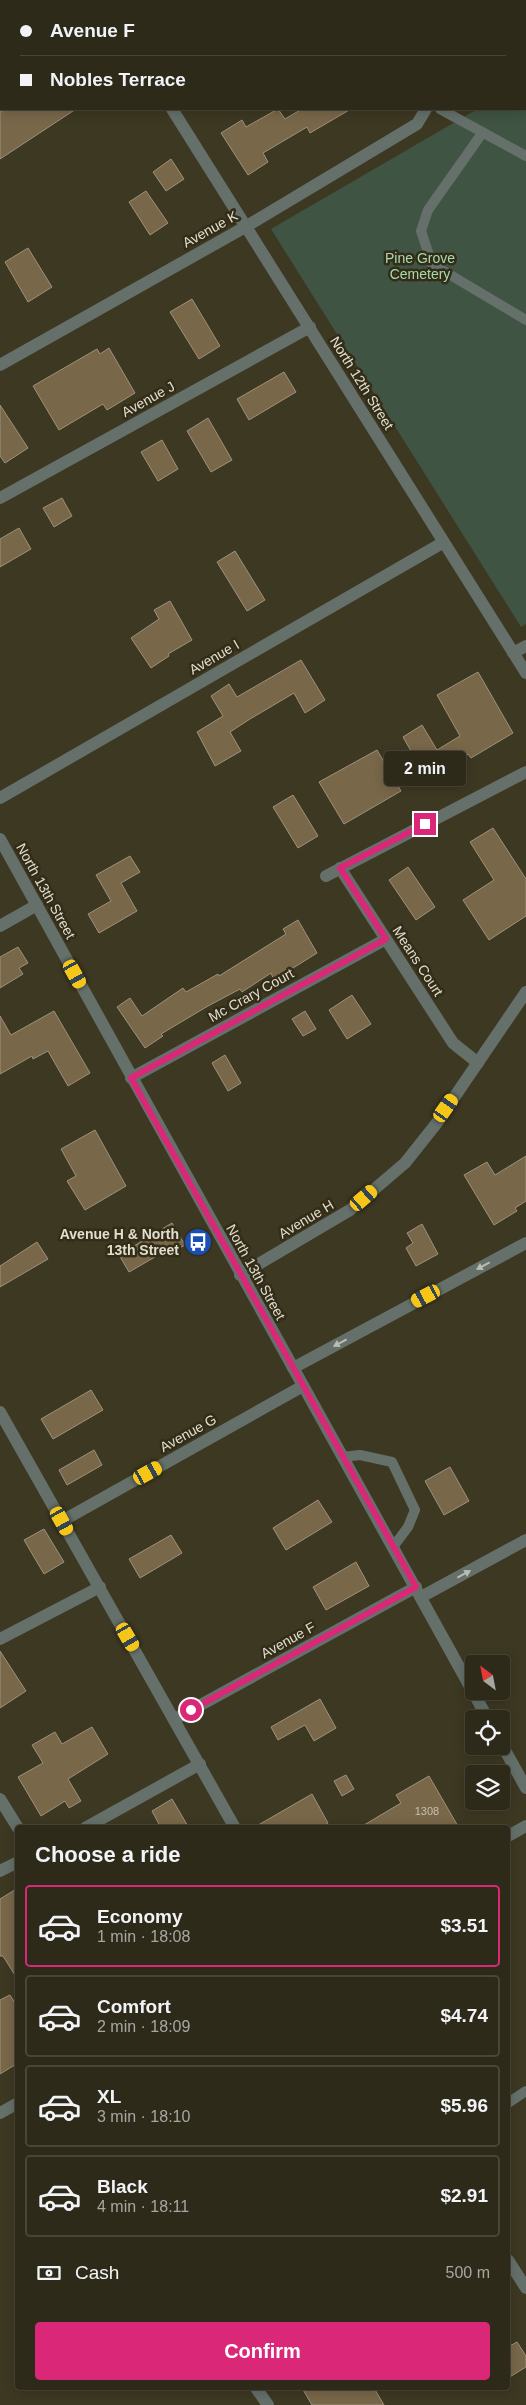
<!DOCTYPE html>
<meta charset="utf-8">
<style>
body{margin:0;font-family:Arial,sans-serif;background:#3a3627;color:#f1f3f6;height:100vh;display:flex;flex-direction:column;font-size:19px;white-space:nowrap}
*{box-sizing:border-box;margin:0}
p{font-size:16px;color:#a7a7a2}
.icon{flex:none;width:28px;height:28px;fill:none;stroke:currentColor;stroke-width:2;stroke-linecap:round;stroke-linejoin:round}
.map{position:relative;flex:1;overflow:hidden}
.sheet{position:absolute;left:15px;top:1825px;width:495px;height:565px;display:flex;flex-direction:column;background:#2e2a1a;border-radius:5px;box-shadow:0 2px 12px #0003,0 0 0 1px #494639}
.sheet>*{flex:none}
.guide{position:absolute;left:0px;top:0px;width:526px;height:110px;box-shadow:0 2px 12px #0003,0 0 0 1px #494639;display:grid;align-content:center;height:110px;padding:0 20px;background:#2e2a1a}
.needle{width:32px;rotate:328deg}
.buttons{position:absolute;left:465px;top:1655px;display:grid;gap:10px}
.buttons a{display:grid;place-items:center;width:45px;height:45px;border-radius:5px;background:#2e2a1a;box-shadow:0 2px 12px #0003,0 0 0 1px #494639;font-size:25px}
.end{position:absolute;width:22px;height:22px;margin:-11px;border:6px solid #db2777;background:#fff;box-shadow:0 0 0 2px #fff}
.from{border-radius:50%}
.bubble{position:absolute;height:35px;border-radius:5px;background:#2e2a1a;box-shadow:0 2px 12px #0003,0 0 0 1px #494639;font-size:16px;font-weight:700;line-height:35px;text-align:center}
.car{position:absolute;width:15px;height:30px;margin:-15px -8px;border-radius:6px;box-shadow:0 0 4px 1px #0007;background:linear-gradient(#f5c518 24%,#345 0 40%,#f5c518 0 76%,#345 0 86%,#f5c518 0)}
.guide b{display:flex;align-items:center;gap:18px;height:48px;font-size:19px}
.guide b+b{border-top:1px solid #494639}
.guide i{width:12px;height:12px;background:#f1f3f6}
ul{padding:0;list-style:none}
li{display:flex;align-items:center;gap:15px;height:82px;margin:0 10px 8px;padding:0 10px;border:2px solid #494639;border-radius:5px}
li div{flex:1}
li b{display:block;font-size:19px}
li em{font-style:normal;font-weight:700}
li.current{border-color:#db2777}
li>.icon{width:45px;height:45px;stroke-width:1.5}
h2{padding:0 20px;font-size:22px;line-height:60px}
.pay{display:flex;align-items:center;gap:12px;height:55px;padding:0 20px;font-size:19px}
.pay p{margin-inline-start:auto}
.action{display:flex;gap:10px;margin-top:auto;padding:10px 20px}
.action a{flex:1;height:58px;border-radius:5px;background:#db2777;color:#fff;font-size:20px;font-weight:700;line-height:58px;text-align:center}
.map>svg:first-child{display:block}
</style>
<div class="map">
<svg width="526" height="2405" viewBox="0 0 526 2405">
<rect width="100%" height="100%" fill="#3d3822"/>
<path fill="#405443" d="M 341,0 L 526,0 L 526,624 L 521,627 L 271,229 L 474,111 L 473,109 L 525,109 L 525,1 Z"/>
<path fill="#796749" stroke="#9f917b" d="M 6,109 L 76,109 L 0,159 L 0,112 Z
M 278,109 L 285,119 L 302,109 L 351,109 L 310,133 L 307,127 L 263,153 L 268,162 L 248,175 L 221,133 L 242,120 L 246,127 Z
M 171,159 L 184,179 L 166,191 L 153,172 Z
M 146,191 L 168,223 L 150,235 L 129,202 Z
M 28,248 L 52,287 L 28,302 L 5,262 Z
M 192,299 L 220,346 L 199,359 L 170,312 Z
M 109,348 L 135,393 L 107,410 L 103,404 L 59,430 L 33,386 L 97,349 L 100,354 Z
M 284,372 L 296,392 L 249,420 L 237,399 Z
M 0,405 L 28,448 L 5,463 L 0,456 Z
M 208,418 L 232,460 L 211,472 L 187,431 Z
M 162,440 L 178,469 L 158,481 L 141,452 Z
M 62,498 L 72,516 L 54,527 L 43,508 Z
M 19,528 L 31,549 L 0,567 L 0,539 Z
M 235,551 L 265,600 L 247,611 L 217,562 Z
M 170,601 L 192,640 L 168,654 L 169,656 L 151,668 L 131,638 L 159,619 L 154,610 Z
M 301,660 L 325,700 L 305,713 L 294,693 L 250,719 L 230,732 L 241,751 L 215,766 L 197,732 L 223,716 L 211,696 L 229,684 L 237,697 Z
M 478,672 L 513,733 L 471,758 L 468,754 L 427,779 L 403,737 L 422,725 L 437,750 L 460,736 L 437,695 Z
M 377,750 L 401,791 L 344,824 L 319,782 Z
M 293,795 L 318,836 L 298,848 L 273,807 Z
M 493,828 L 526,879 L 526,916 L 489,940 L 463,900 L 494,880 L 470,842 Z
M 130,856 L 140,872 L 121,883 L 137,911 L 99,933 L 88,914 L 111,901 L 96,875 Z
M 408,867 L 435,907 L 416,920 L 389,880 Z
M 298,920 L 317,953 L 274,980 L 271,973 L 242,992 L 240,989 L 208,1006 L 161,1034 L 163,1036 L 145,1048 L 117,1007 L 130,998 L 142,1016 L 183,988 L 186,992 L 218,974 L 219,976 L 286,934 L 283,929 Z
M 18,947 L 28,963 L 19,968 L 23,974 L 0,988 L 0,957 Z
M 352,995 L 371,1024 L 347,1039 L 329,1010 Z
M 54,1011 L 90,1073 L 68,1086 L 48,1051 L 33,1059 L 32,1056 L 0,1074 L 0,1016 L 11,1035 Z
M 305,1011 L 316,1029 L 303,1036 L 292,1019 Z
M 225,1055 L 241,1083 L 228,1091 L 212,1063 Z
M 95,1130 L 126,1186 L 85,1210 L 67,1181 L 76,1176 L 61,1149 Z
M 526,1156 L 526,1201 L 515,1208 L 517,1211 L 494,1225 L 464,1175 L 487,1162 L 495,1175 Z
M 172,1223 L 185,1245 L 164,1257 L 162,1253 L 129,1272 L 119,1255 Z
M 422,1224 L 438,1254 L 416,1266 L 406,1248 L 413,1243 L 407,1233 Z
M 37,1242 L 48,1259 L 0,1287 L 0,1266 Z
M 91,1390 L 103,1410 L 53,1439 L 41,1419 Z
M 94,1450 L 102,1465 L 67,1485 L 59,1470 Z
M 450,1467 L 469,1501 L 444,1515 L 425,1481 Z
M 318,1500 L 332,1522 L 286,1550 L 273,1528 Z
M 44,1529 L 64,1562 L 44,1574 L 24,1540 Z
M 171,1535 L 182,1553 L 140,1578 L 129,1559 Z
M 356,1562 L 369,1586 L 326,1610 L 313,1587 Z
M 0,1651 L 26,1691 L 0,1708 Z
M 320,1699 L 336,1728 L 314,1741 L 305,1725 L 278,1740 L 271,1727 Z
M 92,1727 L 108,1754 L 68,1779 L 81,1801 L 69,1808 L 65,1801 L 41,1816 L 18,1777 L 43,1763 L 32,1745 L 55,1732 L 62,1744 Z
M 346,1775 L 354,1789 L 342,1796 L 334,1781 Z
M 429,1776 L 459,1828 L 359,1828 L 401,1803 L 396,1795 Z
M 312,1794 L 328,1823 L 320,1828 L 253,1828 Z
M 172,1799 L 189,1828 L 161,1828 L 152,1811 Z
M 18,1888 L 18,1980 L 3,1956 L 0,1956 L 0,1899 Z
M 10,1995 L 18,2008 L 18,2063 L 0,2074 L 0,2000 Z
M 517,2342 L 526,2356 L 526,2367 L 508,2378 L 508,2347 Z
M 302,2388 L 374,2388 L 384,2405 L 312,2405 Z"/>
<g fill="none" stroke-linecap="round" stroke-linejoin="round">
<path stroke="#65706b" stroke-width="10" d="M 525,22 L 526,21
M 440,109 L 526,156
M 483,132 L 428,210 L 421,231 L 432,264 L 526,320
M 342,1457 L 360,1455 L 392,1462 L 415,1510 L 408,1527 L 393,1547
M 508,2103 L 526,2091"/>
<path stroke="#65706b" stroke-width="12" d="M 103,0 L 103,1
M 285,0 L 287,1
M 113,1 L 115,0
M 0,66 L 1,65
M 172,109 L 526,673
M 0,365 L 247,226 L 417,124 L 426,109
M 0,498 L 310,327
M 513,653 L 526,646
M 0,798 L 444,542
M 340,868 L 453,1043 L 478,1063
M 326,876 L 526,772
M 0,926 L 37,905
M 131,1078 L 386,939
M 293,1368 L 526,1243
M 0,1412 L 235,1828
M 62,1521 L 303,1386
M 421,1597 L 526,1540
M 0,1639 L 100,1587
M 175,1719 L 416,1587
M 0,1799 L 18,1828
M 85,1828 L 200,1764
M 508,1836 L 526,1826
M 0,1871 L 18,1862
M 0,2113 L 18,2103
M 508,2260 L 526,2288
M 256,2388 L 268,2405"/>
<path stroke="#65706b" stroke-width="12" d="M 0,839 L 488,1719
M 240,1275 L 350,1210 L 405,1163 L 436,1124 L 526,992
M 501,1743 L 526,1788"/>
</g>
<defs><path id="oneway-solid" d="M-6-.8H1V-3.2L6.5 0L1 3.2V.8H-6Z" transform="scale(1.25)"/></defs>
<g fill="#bcbdb2">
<use href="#oneway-solid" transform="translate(483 1266) rotate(152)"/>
<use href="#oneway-solid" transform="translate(340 1343) rotate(152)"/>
<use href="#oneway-solid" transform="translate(464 1574) rotate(-28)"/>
</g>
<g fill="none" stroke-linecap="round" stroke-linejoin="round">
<path stroke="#db2777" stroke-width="6" d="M 191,1710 L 416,1587 L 131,1078 L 386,939 L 340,868 L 425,824"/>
</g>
<defs>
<symbol id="bus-disc" viewBox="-11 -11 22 22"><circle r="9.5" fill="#1a4fb4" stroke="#332d18"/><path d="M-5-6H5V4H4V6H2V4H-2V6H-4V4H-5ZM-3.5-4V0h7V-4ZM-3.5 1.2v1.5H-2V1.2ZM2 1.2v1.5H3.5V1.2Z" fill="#fff"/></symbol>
</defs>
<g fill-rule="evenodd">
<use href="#bus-disc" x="182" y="1226" width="32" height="32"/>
</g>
<g text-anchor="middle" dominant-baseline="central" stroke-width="5" stroke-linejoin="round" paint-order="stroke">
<g font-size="11" fill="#c7c0ae">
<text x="427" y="1811">1308</text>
</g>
<g font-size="14" fill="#e1ded0" stroke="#332d18">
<text transform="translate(210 229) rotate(-29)">Avenue K</text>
<text transform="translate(362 383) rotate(58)">North 12th Street</text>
<text transform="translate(148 399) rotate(-29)">Avenue J</text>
<text transform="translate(214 657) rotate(-30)">Avenue I</text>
<text transform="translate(46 891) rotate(61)">North 13th Street</text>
<text transform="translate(418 961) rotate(57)">Means Court</text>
<text transform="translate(251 995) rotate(-29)">Mc Crary Court</text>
<text transform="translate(306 1219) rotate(-31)">Avenue H</text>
<text transform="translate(256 1272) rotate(61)">North 13th Street</text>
<text transform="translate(188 1433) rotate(-29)">Avenue G</text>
<text transform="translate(288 1640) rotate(-29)">Avenue F</text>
</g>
<g font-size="14" fill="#a7dbb0" stroke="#332d18">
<text x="420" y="258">Pine Grove<tspan x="420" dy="16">Cemetery</tspan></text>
</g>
<g font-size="14" font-weight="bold" fill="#e1ded0" stroke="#332d18" text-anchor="end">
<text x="179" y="1234">Avenue H &amp; North<tspan x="179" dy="16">13th Street</tspan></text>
</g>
</g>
</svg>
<div class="buttons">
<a><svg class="needle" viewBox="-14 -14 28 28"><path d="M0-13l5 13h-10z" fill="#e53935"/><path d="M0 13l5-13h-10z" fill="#a7a7a2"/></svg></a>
<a><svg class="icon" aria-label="locate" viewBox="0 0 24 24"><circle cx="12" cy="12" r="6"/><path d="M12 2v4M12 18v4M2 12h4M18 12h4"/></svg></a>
<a><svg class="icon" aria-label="layers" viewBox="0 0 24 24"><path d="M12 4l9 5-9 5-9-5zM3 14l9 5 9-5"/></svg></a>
</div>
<i class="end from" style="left:191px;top:1710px"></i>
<i class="end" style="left:425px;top:824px"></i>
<div class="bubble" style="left:384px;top:751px;width:82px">2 min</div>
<i class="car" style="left:75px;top:974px;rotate:151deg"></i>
<i class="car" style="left:446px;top:1108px;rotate:35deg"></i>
<i class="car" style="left:364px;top:1198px;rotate:49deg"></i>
<i class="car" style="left:426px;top:1296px;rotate:242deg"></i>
<i class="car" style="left:148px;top:1473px;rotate:61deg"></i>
<i class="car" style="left:62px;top:1521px;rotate:151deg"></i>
<i class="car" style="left:128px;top:1637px;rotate:150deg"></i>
<div class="guide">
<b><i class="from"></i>Avenue F</b>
<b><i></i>Nobles Terrace</b>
</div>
<section class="sheet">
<h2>Choose a ride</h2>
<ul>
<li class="current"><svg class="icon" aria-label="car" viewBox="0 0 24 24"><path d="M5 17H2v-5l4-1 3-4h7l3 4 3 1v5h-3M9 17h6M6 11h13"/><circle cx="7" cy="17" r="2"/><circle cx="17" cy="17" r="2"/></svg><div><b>Economy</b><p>1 min · 18:08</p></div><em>$3.51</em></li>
<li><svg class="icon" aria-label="car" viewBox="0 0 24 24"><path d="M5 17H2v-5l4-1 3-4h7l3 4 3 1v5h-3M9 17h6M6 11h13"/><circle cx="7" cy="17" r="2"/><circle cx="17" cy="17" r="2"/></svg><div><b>Comfort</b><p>2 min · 18:09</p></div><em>$4.74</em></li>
<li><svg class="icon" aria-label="car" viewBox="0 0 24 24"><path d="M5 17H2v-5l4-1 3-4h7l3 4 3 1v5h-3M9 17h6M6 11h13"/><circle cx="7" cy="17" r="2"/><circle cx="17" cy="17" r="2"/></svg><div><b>XL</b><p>3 min · 18:10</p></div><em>$5.96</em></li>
<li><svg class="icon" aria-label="car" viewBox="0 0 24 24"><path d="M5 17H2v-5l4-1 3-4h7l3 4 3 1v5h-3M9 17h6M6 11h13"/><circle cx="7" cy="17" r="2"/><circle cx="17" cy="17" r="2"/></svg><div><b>Black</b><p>4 min · 18:11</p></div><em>$2.91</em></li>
</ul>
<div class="pay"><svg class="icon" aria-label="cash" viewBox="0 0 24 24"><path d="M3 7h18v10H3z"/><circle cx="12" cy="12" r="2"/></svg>Cash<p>500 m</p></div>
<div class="action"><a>Confirm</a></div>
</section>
</div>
